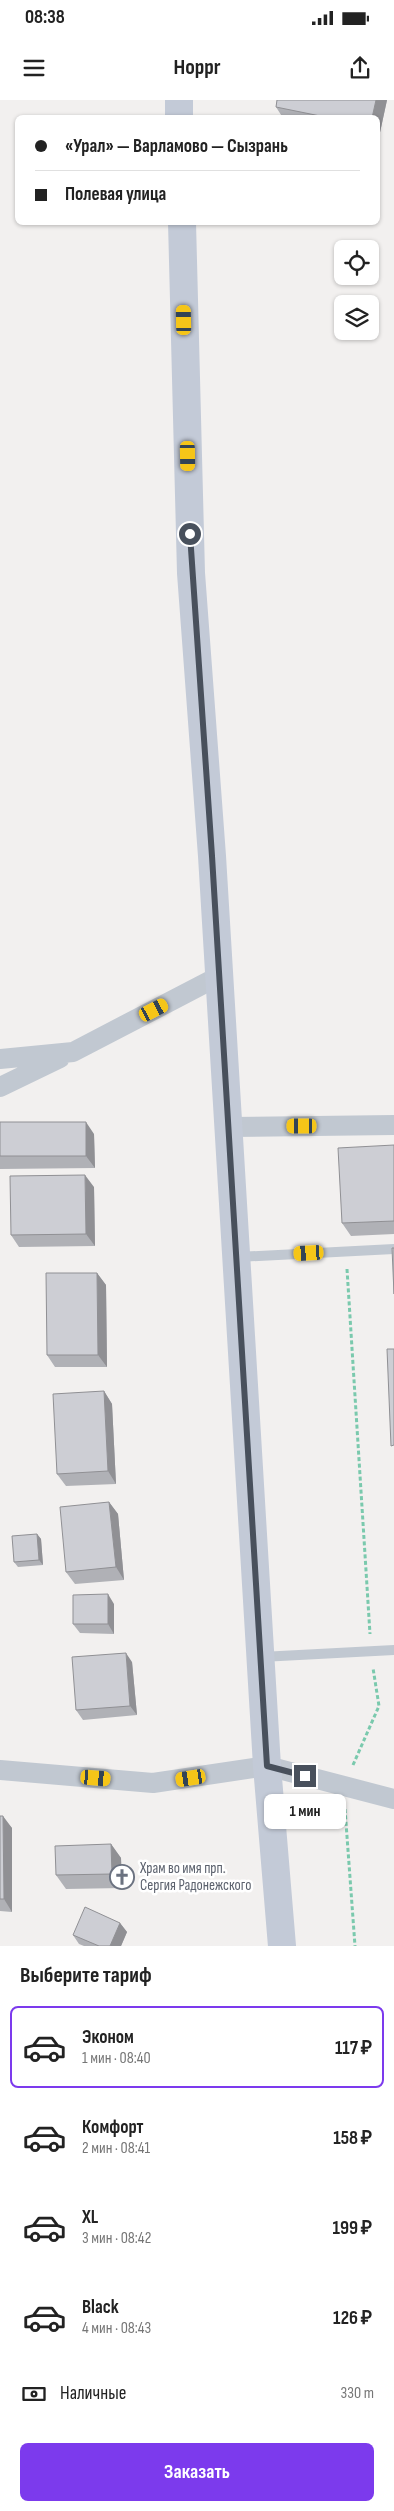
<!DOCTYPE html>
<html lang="ru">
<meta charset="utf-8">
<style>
body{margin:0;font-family:"Sofia Sans Condensed",sans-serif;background:#f6f6f6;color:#222;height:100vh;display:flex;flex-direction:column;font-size:19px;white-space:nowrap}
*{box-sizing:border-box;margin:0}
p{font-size:16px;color:#767676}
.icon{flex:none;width:28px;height:28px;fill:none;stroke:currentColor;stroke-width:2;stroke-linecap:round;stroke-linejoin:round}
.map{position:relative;height:1846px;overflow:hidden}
.sheet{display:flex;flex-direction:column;background:#fff;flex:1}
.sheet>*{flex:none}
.hud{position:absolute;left:15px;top:15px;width:365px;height:110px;border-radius:8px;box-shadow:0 1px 4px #0004;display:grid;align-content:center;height:110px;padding:0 20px;background:#fff}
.buttons{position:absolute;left:334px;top:140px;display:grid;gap:10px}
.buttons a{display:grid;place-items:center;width:45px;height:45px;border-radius:8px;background:#fff;box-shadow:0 1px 4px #0004;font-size:25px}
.end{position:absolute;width:22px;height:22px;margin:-11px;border:6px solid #48505c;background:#fff;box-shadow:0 0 0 2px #fff}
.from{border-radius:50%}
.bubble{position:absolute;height:35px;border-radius:8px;background:#fff;box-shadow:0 1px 4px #0004;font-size:16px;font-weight:700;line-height:35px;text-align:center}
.car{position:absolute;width:15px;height:30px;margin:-15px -8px;border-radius:6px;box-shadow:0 0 4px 1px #0007;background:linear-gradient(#f5c518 24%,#345 0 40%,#f5c518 0 76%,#345 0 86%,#f5c518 0)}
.hud b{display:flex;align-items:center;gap:18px;height:48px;font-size:19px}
.hud b+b{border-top:1px solid #e0e0e0}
.hud i{width:12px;height:12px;background:#222}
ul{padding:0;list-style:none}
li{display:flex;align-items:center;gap:15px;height:82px;margin:0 10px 8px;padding:0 10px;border:2px solid transparent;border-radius:8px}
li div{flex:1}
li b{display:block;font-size:19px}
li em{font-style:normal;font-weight:700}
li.selected{border-color:#7c3aed}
li>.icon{width:45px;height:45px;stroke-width:1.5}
h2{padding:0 20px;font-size:22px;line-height:60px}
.pay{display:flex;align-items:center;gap:12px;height:55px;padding:0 20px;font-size:19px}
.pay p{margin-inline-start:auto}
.cta{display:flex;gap:10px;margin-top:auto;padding:10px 20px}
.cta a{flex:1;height:58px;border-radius:8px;background:#7c3aed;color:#fff;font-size:20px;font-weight:700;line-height:58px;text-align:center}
.status{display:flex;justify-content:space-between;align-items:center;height:35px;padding:0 25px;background:#fff;direction:ltr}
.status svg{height:14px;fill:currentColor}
header{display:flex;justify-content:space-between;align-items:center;height:65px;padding:0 20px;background:#fff;font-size:22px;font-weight:700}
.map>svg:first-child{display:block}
</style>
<div class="status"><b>08:38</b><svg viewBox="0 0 49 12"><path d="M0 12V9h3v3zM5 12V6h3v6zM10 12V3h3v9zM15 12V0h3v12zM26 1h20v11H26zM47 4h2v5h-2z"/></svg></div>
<header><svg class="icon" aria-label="menu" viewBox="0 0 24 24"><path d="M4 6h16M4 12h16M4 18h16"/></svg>Hoppr<svg class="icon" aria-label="share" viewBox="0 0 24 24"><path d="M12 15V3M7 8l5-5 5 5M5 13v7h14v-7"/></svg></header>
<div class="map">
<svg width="394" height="1846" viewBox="0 0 394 1846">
<rect width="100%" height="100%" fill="#f2f0ef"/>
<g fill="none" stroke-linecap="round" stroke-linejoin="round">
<path stroke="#7ac9ad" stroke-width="3" stroke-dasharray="4 2.5" stroke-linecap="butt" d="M 347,1169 L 370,1534
M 353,1665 L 379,1606 L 373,1568
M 345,1709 L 355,1846"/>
<path stroke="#c1c8d1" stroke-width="10" d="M 237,1157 L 394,1149
M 261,1557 L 394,1550"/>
<path stroke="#c1c8d1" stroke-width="20" d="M 0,959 L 73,952 L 219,876
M 0,987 L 60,958
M 228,1027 L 394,1025
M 0,1670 L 153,1683 L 267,1666 L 394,1699"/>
<path stroke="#c3cad7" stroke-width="28" d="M 179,0 L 179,18
M 182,122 L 191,473 L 212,756 L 267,1666 L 282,1846"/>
</g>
<path fill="#b0b1b6" d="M 277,0 L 387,0 L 379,37 L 378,37 L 378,18 L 283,18 L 276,7 Z
M 0,1022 L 94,1034 L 95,1068 L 0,1069 Z
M 394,1045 L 394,1134 L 351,1136 L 342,1123 Z
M 94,1087 L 95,1146 L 19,1147 L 11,1135 Z
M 97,1173 L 106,1185 L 107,1267 L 55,1267 L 47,1255 Z
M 104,1291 L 112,1304 L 116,1384 L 66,1386 L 57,1374 Z
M 109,1402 L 118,1414 L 124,1480 L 75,1484 L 66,1472 Z
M 37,1434 L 41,1439 L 43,1465 L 18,1467 L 14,1462 Z
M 114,1504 L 114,1534 L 80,1533 L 73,1524 Z
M 132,1562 L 137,1615 L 83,1620 L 76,1610 Z
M 0,1716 L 12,1728 L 12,1812 L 0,1811 Z
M 111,1744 L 121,1758 L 122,1788 L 66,1789 L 56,1775 Z
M 120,1823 L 127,1832 L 121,1846 L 84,1846 L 79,1844 L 73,1835 Z"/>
<path fill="#909094" d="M 376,0 L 387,0 L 379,37 L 378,35 L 378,18 L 372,18 Z
M 86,1022 L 94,1034 L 95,1068 L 86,1056 Z
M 85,1075 L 94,1087 L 95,1146 L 86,1134 Z
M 97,1173 L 106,1185 L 107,1267 L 98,1255 Z
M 104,1291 L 112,1304 L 116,1384 L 108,1371 Z
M 109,1402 L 118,1414 L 124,1480 L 116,1467 Z
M 37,1434 L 41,1439 L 43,1465 L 39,1460 Z
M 108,1494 L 114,1504 L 114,1534 L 108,1524 Z
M 126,1553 L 132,1562 L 137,1615 L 130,1606 Z
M 3,1716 L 12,1728 L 12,1812 L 4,1799 Z
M 111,1744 L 121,1758 L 122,1788 L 112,1774 Z
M 120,1823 L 127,1832 L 121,1846 L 110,1846 Z"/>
<path fill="#cdced4" stroke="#909094" d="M 277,0 L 376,0 L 372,18 L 330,18 L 276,7 Z
M 0,1022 L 86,1022 L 86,1056 L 0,1056 Z
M 394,1045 L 394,1121 L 342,1123 L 338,1048 Z
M 85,1075 L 86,1134 L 11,1135 L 10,1076 Z
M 392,1148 L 394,1148 L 394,1194 Z
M 46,1173 L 97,1173 L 98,1255 L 47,1255 Z
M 387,1249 L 394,1249 L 394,1345 L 391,1346 Z
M 104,1291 L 108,1371 L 57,1374 L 53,1294 Z
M 109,1402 L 116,1467 L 66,1472 L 60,1407 Z
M 37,1434 L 39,1460 L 14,1462 L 12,1436 Z
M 108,1494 L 108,1524 L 73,1524 L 73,1495 Z
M 126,1553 L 130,1606 L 76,1610 L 72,1557 Z
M 0,1716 L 3,1716 L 4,1799 L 0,1799 Z
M 111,1744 L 112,1774 L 56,1775 L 55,1746 Z
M 85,1807 L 120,1823 L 110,1846 L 99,1846 L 73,1835 Z"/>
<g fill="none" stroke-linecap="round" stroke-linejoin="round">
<path stroke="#48505c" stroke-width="6" d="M 190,434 L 212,756 L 267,1666 L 305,1676"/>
</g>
<defs>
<symbol id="church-ring" viewBox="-11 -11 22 22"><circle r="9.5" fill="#fff" stroke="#6b7280" stroke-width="1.5"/><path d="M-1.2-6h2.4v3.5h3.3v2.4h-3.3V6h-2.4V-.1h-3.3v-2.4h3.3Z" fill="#6b7280"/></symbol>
</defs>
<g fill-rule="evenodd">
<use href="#church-ring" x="108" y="1763" width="28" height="28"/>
</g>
<g text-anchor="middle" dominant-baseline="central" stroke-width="5" stroke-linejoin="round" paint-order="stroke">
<g font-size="15" fill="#5b616d" stroke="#fff" text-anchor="start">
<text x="140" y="1768">Храм во имя прп.<tspan x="140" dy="17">Сергия Радонежского</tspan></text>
</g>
</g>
</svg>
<div class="buttons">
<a><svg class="icon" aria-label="locate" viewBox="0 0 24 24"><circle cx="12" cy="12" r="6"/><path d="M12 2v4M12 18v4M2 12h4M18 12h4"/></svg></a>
<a><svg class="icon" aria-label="layers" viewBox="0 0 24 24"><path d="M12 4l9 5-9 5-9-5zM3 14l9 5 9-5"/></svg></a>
</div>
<i class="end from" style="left:190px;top:434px"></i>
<i class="end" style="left:305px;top:1676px"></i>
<div class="bubble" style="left:264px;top:1694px;width:82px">1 мин</div>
<i class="car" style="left:184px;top:220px;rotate:359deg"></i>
<i class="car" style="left:188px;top:356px;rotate:179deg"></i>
<i class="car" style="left:154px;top:910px;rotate:63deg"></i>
<i class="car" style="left:302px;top:1026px;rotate:270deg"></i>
<i class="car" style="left:309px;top:1153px;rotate:267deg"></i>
<i class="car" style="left:96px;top:1678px;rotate:95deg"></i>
<i class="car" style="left:191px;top:1678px;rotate:261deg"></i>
<div class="hud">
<b><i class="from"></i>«Урал» — Варламово — Сызрань</b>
<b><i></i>Полевая улица</b>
</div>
</div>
<section class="sheet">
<h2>Выберите тариф</h2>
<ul>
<li class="selected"><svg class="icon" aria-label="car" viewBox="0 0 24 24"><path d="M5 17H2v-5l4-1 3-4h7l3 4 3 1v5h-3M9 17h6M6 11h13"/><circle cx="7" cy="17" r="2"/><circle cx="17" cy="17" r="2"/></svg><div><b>Эконом</b><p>1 мин · 08:40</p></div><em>117 ₽</em></li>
<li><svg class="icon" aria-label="car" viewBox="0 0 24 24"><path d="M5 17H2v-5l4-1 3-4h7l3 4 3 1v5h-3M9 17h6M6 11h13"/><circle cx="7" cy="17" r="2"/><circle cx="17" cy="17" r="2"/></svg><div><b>Комфорт</b><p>2 мин · 08:41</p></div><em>158 ₽</em></li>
<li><svg class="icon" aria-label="car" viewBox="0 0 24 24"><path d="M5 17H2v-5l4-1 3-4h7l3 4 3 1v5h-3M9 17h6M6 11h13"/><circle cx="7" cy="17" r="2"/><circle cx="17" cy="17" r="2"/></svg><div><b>XL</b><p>3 мин · 08:42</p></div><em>199 ₽</em></li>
<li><svg class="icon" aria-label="car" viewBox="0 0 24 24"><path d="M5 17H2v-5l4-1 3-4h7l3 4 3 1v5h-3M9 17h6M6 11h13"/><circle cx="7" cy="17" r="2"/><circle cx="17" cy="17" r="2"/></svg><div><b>Black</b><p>4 мин · 08:43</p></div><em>126 ₽</em></li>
</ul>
<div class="pay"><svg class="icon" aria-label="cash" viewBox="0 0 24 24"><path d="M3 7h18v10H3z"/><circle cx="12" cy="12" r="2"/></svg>Наличные<p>330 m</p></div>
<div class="cta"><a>Заказать</a></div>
</section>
